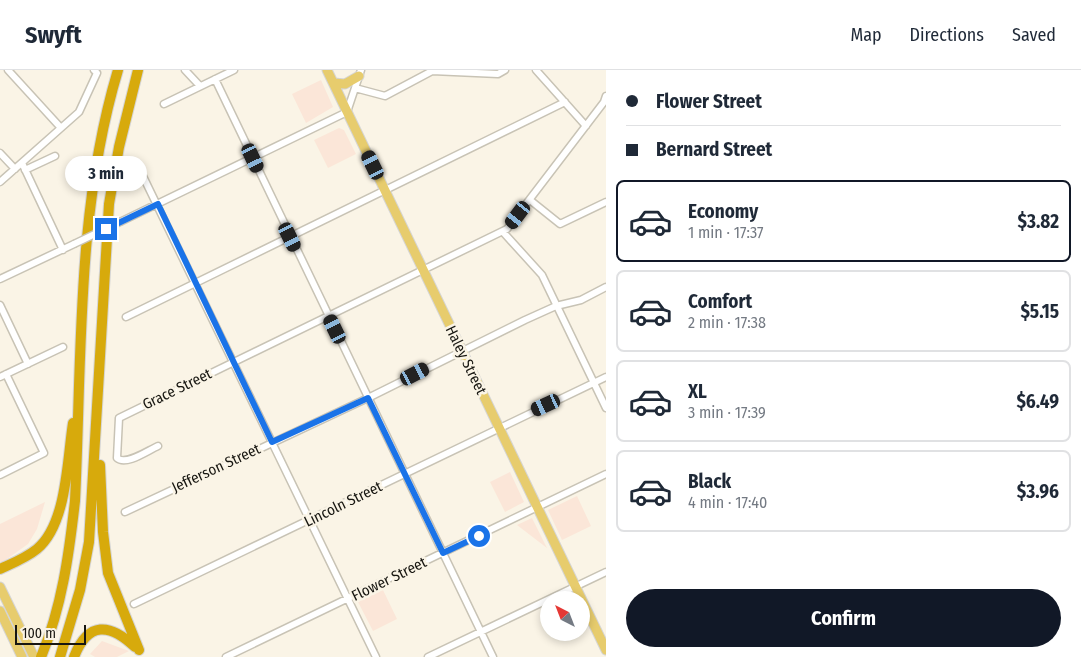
<!DOCTYPE html>
<meta charset="utf-8">
<style>
body{margin:0;font-family:"Fira Sans Condensed",sans-serif;background:#f6f6f7;color:#1f2937;height:100vh;display:flex;flex-direction:column;font-size:19px;white-space:nowrap}
*{box-sizing:border-box;margin:0}
p{font-size:16px;color:#747a83}
.icon{flex:none;width:28px;height:28px;fill:none;stroke:currentColor;stroke-width:2;stroke-linecap:round;stroke-linejoin:round}
.map{position:relative;flex:1;overflow:hidden}
.side{display:flex;flex-direction:column;background:#fff;width:475px}
.side>*{flex:none}
.banner{display:grid;align-content:center;height:110px;padding:0 20px;background:#fff}
.needle{width:32px;rotate:318deg}
.buttons{position:absolute;left:540px;top:521px;display:grid;gap:10px}
.buttons a{display:grid;place-items:center;width:50px;height:50px;border-radius:50%;background:#fff;box-shadow:0 2px 8px #0003;font-size:25px}
.scale{position:absolute;left:15px;bottom:12px;width:71px;box-sizing:border-box;padding-left:5px;border:2px solid #171611;border-top:0;font-size:14px;line-height:18px;white-space:nowrap;color:#171611;-webkit-text-stroke:4px #faf4e6;paint-order:stroke}
.end{position:absolute;width:22px;height:22px;margin:-11px;border:6px solid #1a73e8;background:#fff;box-shadow:0 0 0 2px #fff}
.from{border-radius:50%}
.bubble{position:absolute;height:35px;border-radius:18px;background:#fff;box-shadow:0 2px 8px #0003;font-size:16px;font-weight:700;line-height:35px;text-align:center}
.car{position:absolute;width:15px;height:30px;margin:-15px -8px;border-radius:6px;box-shadow:0 0 4px 1px #0007;background:linear-gradient(#222 24%,#8ab4d8 0 40%,#222 0 76%,#8ab4d8 0 86%,#222 0)}
.banner b{display:flex;align-items:center;gap:18px;height:48px;font-size:19px}
.banner b+b{border-top:1px solid #e0e1e3}
.banner i{width:12px;height:12px;background:#1f2937}
ul{padding:0;list-style:none}
li{display:flex;align-items:center;gap:15px;height:82px;margin:0 10px 8px;padding:0 10px;border:2px solid #e0e1e3;border-radius:8px}
li div{flex:1}
li b{display:block;font-size:19px}
li em{font-style:normal;font-weight:700}
li.selected{border-color:#111827}
li>.icon{width:45px;height:45px;stroke-width:1.5}
.cta{display:flex;gap:10px;margin-top:auto;padding:10px 20px}
.cta a{flex:1;height:58px;border-radius:30px;background:#111827;color:#fff;font-size:20px;font-weight:700;line-height:58px;text-align:center}
header{display:flex;align-items:center;gap:30px;box-sizing:border-box;height:70px;padding:0 25px;background:#fff;border-bottom:1px solid #e0e1e3}
header strong{font-size:24px}
nav{display:flex;gap:28px;margin-inline-start:auto;font-size:18px}
main{display:flex;flex:1;min-height:0}
.map>svg:first-child{display:block}
</style>
<header>
<strong>Swyft</strong>
<nav><a>Map</a><a>Directions</a><a>Saved</a></nav>
</header>
<main>
<div class="map">
<svg width="606" height="587" viewBox="0 0 606 587">
<rect width="100%" height="100%" fill="#faf4e6"/>
<path fill="#fbe6d8" d="M 321,10 L 333,37 L 306,53 L 292,24 Z
M 339,58 L 344,60 L 356,84 L 328,98 L 314,70 Z
M 510,402 L 524,432 L 505,442 L 490,412 Z
M 577,426 L 591,456 L 562,470 L 548,440 Z
M 45,432 L 37,459 L 28,474 L 0,494 L 0,454 Z
M 532,448 L 547,478 L 517,455 Z
M 383,520 L 397,549 L 373,561 L 358,532 Z
M 102,571 L 129,581 L 117,587 L 95,587 L 90,584 Z"/>
<g fill="none" stroke-linecap="round" stroke-linejoin="round">
<defs>
<path id="minor" d="M 8,0 L 61,58
M 185,0 L 200,16
M 536,0 L 586,56
M 215,9 L 493,587
M 355,18 L 385,26 L 432,1 L 498,4 L 505,0
M 164,34 L 234,0
M 0,83 L 15,99
M 22,93 L 63,180
M 139,98 L 376,587
M 25,100 L 55,86
M 0,112 L 79,42 L 97,3 L 94,0
M 530,130 L 560,154 L 606,132
M 122,151 L 347,42 L 361,0
M 503,162 L 542,205 L 606,338
M 0,209 L 74,174
M 0,235 L 28,294
M 126,247 L 565,32
M 0,307 L 63,277
M 158,376 C 147,381 126,396 117,388 L 119,348 L 507,159 L 604,32 L 606,26
M 0,405 L 44,383 L 6,304
M 125,442 L 368,328 L 525,250 L 556,236 L 581,230 L 606,217
M 134,534 L 606,307
M 226,587 L 606,404
M 428,587 L 606,502"/>
<path id="major" d="M 327,0 L 606,580
M 334,13 L 345,14 L 359,6
M 0,517 L 34,587
M 0,541 L 22,587"/>
<path id="highway" d="M 100,395 L 103,462 L 108,503 L 139,580
M 0,499 C 13,493 26,488 37,479 C 67,454 67,391 73,353
M 41,587 C 62,537 69,484 75,431 C 82,287 76,140 118,0
M 60,587 L 80,520 L 89,472 L 109,134 L 119,77 L 138,0
M 74,587 C 88,551 110,553 135,577"/>
</defs>
<use href="#minor" stroke="#c8c3b5" stroke-width="9"/>
<use href="#major" stroke="#d5d5d4" stroke-width="11"/>
<use href="#highway" stroke="#d5d5d4" stroke-width="12"/>
<use href="#minor" stroke="#fff" stroke-width="6"/>
<use href="#major" stroke="#e7cc6d" stroke-width="9"/>
<use href="#highway" stroke="#d7aa0c" stroke-width="10"/>
<defs>
<path id="minor-bridge" d="M 74,174 L 122,151"/>
</defs>
<use href="#minor-bridge" stroke="#c8c3b5" stroke-width="9" stroke-linecap="butt"/>
<use href="#minor-bridge" stroke="#fff" stroke-width="6"/>
</g>
<g fill="none" stroke-linecap="round" stroke-linejoin="round">
<path stroke="#1a73e8" stroke-width="6" d="M 106,159 L 158,134 L 272,372 L 368,328 L 443,483 L 479,466"/>
</g>
<g text-anchor="middle" dominant-baseline="central" stroke-width="5" stroke-linejoin="round" paint-order="stroke">
<g font-size="15" fill="#171611" stroke="#faf4e6">
<text transform="translate(466 290) rotate(64)">Haley Street</text>
<text transform="translate(177 319) rotate(-26)">Grace Street</text>
<text transform="translate(216 398) rotate(-25)">Jefferson Street</text>
<text transform="translate(343 434) rotate(-26)">Lincoln Street</text>
<text transform="translate(389 509) rotate(-26)">Flower Street</text>
</g>
</g>
</svg>
<div class="buttons">
<a><svg class="needle" viewBox="-14 -14 28 28"><path d="M0-13l5 13h-10z" fill="#e53935"/><path d="M0 13l5-13h-10z" fill="#747a83"/></svg></a>
</div>
<div class="scale">100 m</div>
<i class="end from" style="left:479px;top:466px"></i>
<i class="end" style="left:106px;top:159px"></i>
<div class="bubble" style="left:65px;top:86px;width:82px">3 min</div>
<i class="car" style="left:253px;top:88px;rotate:155deg"></i>
<i class="car" style="left:373px;top:95px;rotate:334deg"></i>
<i class="car" style="left:518px;top:145px;rotate:217deg"></i>
<i class="car" style="left:290px;top:167px;rotate:154deg"></i>
<i class="car" style="left:335px;top:259px;rotate:334deg"></i>
<i class="car" style="left:415px;top:304px;rotate:63deg"></i>
<i class="car" style="left:546px;top:335px;rotate:245deg"></i>
</div>
<section class="side">
<div class="banner">
<b><i class="from"></i>Flower Street</b>
<b><i></i>Bernard Street</b>
</div>
<ul>
<li class="selected"><svg class="icon" aria-label="car" viewBox="0 0 24 24"><path d="M5 17H2v-5l4-1 3-4h7l3 4 3 1v5h-3M9 17h6M6 11h13"/><circle cx="7" cy="17" r="2"/><circle cx="17" cy="17" r="2"/></svg><div><b>Economy</b><p>1 min · 17:37</p></div><em>$3.82</em></li>
<li><svg class="icon" aria-label="car" viewBox="0 0 24 24"><path d="M5 17H2v-5l4-1 3-4h7l3 4 3 1v5h-3M9 17h6M6 11h13"/><circle cx="7" cy="17" r="2"/><circle cx="17" cy="17" r="2"/></svg><div><b>Comfort</b><p>2 min · 17:38</p></div><em>$5.15</em></li>
<li><svg class="icon" aria-label="car" viewBox="0 0 24 24"><path d="M5 17H2v-5l4-1 3-4h7l3 4 3 1v5h-3M9 17h6M6 11h13"/><circle cx="7" cy="17" r="2"/><circle cx="17" cy="17" r="2"/></svg><div><b>XL</b><p>3 min · 17:39</p></div><em>$6.49</em></li>
<li><svg class="icon" aria-label="car" viewBox="0 0 24 24"><path d="M5 17H2v-5l4-1 3-4h7l3 4 3 1v5h-3M9 17h6M6 11h13"/><circle cx="7" cy="17" r="2"/><circle cx="17" cy="17" r="2"/></svg><div><b>Black</b><p>4 min · 17:40</p></div><em>$3.96</em></li>
</ul>
<div class="cta"><a>Confirm</a></div>
</section>
</main>
